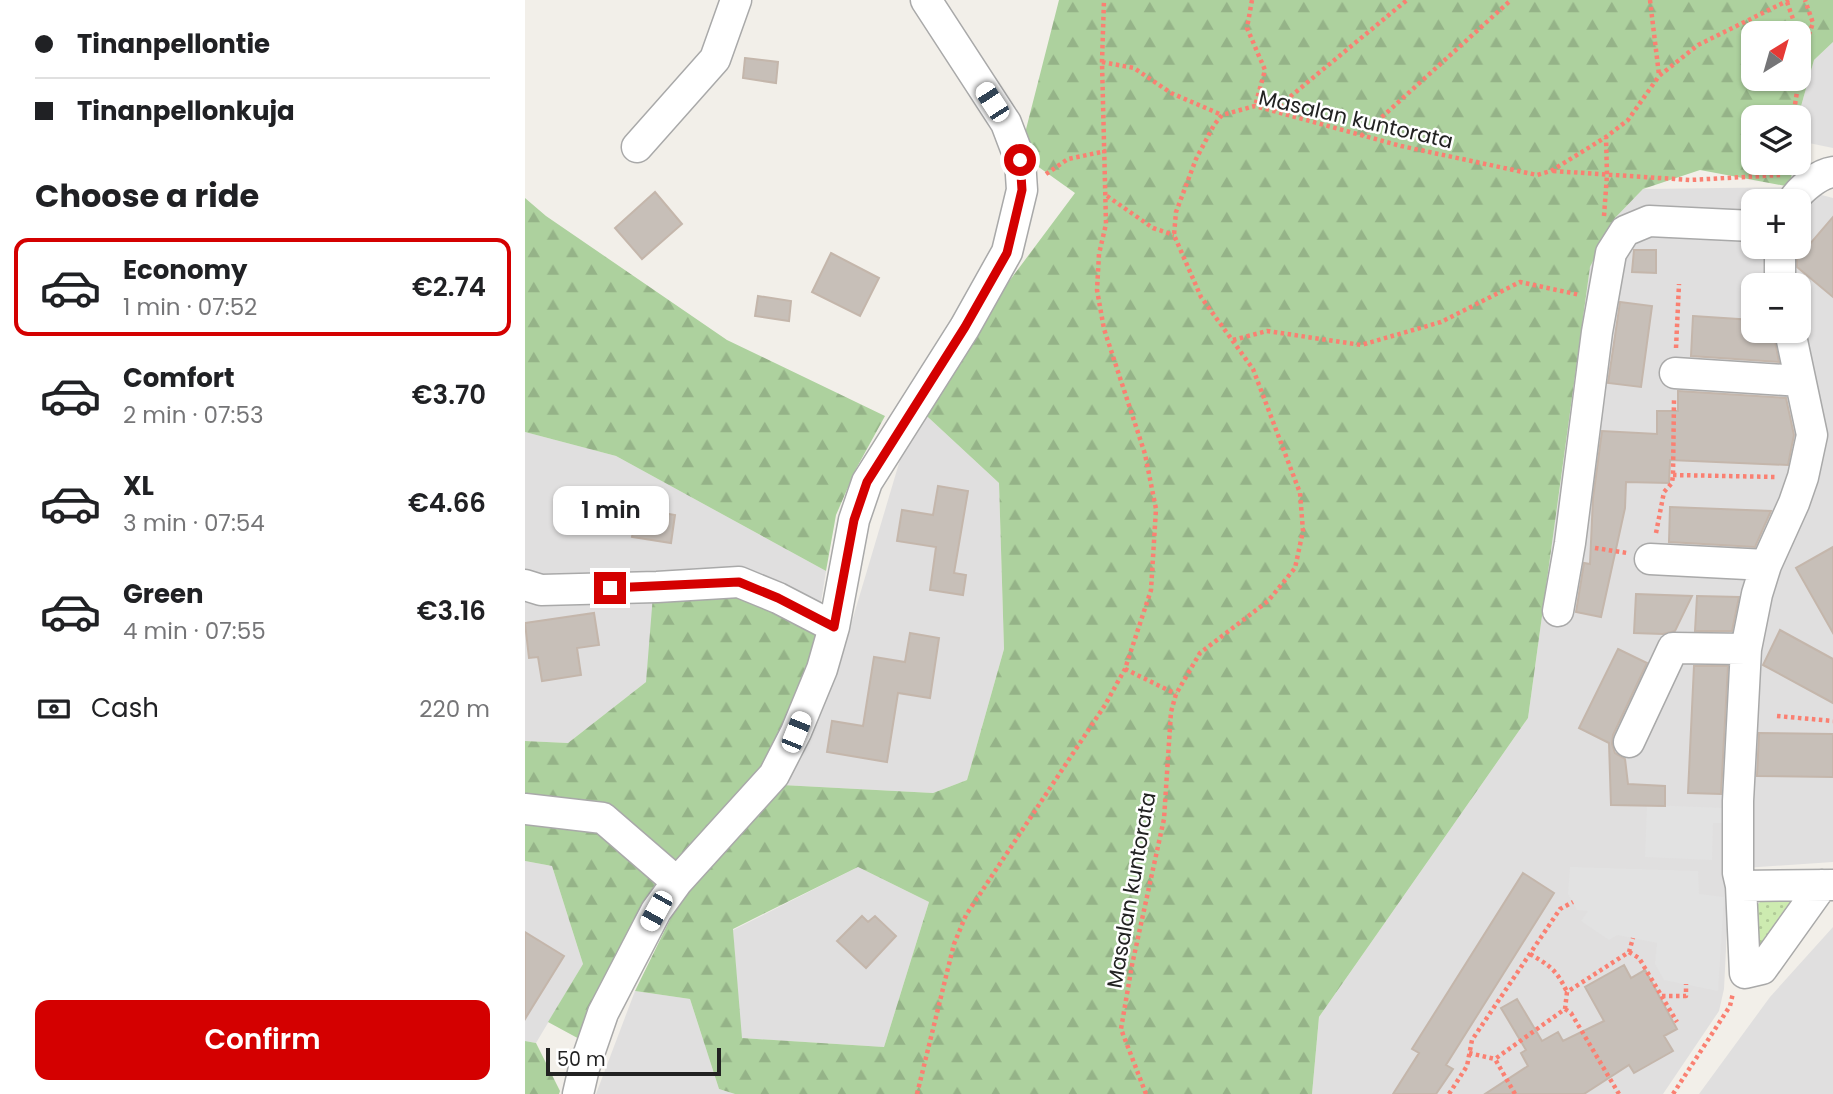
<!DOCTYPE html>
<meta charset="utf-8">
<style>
body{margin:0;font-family:Poppins,sans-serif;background:#f2f2f2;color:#202124;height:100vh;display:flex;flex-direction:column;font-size:26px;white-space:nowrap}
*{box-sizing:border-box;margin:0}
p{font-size:23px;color:#757577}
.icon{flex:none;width:38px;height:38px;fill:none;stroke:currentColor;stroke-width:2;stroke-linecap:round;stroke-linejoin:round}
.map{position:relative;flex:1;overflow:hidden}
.drawer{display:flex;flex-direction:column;background:#fff;width:525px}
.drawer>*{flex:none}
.banner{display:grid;align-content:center;height:154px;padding:0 35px;background:#fff}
.needle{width:46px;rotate:37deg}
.tools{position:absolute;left:1216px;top:21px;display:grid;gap:14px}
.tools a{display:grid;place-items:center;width:70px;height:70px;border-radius:14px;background:#fff;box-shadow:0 2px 5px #0004;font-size:35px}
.scale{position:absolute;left:21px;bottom:18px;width:175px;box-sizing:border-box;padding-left:7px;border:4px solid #222;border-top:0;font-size:19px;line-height:24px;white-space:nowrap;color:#222;-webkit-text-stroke:5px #fff;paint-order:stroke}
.end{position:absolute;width:32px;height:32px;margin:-16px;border:9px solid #d40000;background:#fff;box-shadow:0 0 0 4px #fff}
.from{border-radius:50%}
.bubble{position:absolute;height:49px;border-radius:14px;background:#fff;box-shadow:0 2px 5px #0004;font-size:23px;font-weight:600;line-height:49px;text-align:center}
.car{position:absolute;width:21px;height:42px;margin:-21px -10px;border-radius:9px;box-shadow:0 0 5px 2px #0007;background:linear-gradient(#fff 24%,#345 0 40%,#fff 0 76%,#345 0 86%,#fff 0)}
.banner b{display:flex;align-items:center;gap:24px;height:66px;font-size:26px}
.banner b+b{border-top:2px solid #e0e0e0}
.banner i{width:18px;height:18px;background:#202124}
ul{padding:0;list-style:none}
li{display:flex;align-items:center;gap:21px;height:98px;margin:0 14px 10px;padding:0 21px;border:4px solid transparent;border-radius:14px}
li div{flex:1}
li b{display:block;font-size:26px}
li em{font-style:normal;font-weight:600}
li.on{border-color:#d40000}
li>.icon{width:63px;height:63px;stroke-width:1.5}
h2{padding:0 35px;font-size:32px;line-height:84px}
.pay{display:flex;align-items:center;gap:18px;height:77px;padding:0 35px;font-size:26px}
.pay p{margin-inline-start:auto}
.primary-button{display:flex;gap:14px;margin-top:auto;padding:14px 35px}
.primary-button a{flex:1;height:80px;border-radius:14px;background:#d40000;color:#fff;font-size:28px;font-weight:600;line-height:80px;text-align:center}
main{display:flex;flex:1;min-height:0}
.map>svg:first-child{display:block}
</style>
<main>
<section class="drawer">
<div class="banner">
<b><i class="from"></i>Tinanpellontie</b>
<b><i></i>Tinanpellonkuja</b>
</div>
<h2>Choose a ride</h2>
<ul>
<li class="on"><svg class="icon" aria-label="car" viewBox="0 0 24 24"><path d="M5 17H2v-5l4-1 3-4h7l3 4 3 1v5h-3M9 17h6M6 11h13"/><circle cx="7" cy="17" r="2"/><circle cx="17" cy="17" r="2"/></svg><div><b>Economy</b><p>1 min · 07:52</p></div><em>€2.74</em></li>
<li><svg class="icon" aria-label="car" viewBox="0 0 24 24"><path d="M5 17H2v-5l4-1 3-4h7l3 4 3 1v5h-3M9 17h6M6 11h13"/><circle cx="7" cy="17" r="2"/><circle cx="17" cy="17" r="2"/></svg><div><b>Comfort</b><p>2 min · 07:53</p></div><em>€3.70</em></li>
<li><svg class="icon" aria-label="car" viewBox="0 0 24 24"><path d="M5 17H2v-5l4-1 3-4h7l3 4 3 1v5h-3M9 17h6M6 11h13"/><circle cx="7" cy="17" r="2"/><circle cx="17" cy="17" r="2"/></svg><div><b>XL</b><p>3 min · 07:54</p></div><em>€4.66</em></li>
<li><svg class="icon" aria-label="car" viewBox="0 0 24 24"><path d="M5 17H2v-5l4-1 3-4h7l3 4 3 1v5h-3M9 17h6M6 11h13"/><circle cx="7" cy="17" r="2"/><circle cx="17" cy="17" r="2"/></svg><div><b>Green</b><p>4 min · 07:55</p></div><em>€3.16</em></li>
</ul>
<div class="pay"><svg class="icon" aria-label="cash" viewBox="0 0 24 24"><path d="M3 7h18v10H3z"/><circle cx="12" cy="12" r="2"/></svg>Cash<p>220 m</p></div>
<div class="primary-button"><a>Confirm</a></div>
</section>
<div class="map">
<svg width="1308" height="1094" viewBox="0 0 1308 1094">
<defs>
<pattern id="grass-dots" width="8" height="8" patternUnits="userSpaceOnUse" patternTransform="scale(1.75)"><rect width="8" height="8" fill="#cdebb0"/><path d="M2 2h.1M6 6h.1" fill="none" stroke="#b0c997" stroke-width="1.8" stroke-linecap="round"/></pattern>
<pattern id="forest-firs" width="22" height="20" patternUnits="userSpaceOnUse" patternTransform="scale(1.75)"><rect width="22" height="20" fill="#add19e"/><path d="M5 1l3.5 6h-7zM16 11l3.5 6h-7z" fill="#95b388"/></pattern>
</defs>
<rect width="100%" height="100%" fill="#f2efe9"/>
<path fill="#e0dfdf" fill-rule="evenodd" d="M 1308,42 L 1308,148 L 1274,141 L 1273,117 L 1289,60 Z
M 1266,187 L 1308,198 L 1308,862 L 1205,869 L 1199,989 L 1194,1011 L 1138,1094 L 787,1094 L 794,1017 L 1003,718 L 1065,267 L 1090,218 L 1118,189 ZM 1228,201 L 1274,201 L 1274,247 L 1228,247 ZM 1228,285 L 1274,285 L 1274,331 L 1228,331 Z
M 391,406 L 474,483 L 479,649 L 442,780 L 408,793 L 257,785 L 319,648 Z
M 0,432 L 91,456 L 301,571 L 291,633 L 121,682 L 43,743 L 0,741 Z
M 0,861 L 27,866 L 58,964 L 11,1043 L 0,1041 Z
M 333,867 L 404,902 L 359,1047 L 216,1038 L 208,930 Z
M 1308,927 L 1308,1094 L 1174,1094 L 1245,997 Z
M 110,991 L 165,999 L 194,1089 L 210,1094 L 71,1094 Z"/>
<path fill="url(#grass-dots)" d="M 1243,894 L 1272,896 L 1237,946 L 1231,944 L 1230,907 Z"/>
<path fill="url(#forest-firs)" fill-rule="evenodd" d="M 534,0 L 1308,0 L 1308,42 L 1289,60 L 1273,117 L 1228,117 L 1228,163 L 1267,163 L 1266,187 L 1175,170 L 1118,189 L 1090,218 L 1065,267 L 1003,718 L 794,1017 L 787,1094 L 210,1094 L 194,1089 L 165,999 L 110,991 L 158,893 L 257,785 L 408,793 L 442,780 L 479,649 L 474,483 L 391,406 L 550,193 L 508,163 L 498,141 ZM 1228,33 L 1274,33 L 1274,79 L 1228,79 ZM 333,867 L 404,902 L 359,1047 L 217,1038 L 208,929 Z
M 0,198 L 21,216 L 202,340 L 360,416 L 331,469 L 311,515 L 301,571 L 91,456 L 0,432 Z
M 210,594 L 291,633 L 279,683 L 237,767 L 123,902 L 85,966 L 58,1041 L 23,1022 L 58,964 L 27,866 L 0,861 L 0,741 L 43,743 L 121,682 L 128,595 Z
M 0,1041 L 11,1043 L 35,1091 L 34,1094 L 0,1094 Z"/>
<path fill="#e2e2e2" d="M 1122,805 L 1200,808 L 1199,823 L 1188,823 L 1187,860 L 1120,857 Z
M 1045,867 L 1173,871 L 1174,894 L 1199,897 L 1193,991 L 1139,980 L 1130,964 L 1132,943 L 1092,935 L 1084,940 L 1056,921 L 1063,911 L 1052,910 L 1043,894 Z"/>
<path fill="#c7bfb8" stroke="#c4b6ab" stroke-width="2" d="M 220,58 L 253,62 L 251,83 L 218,78 Z
M 130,192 L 157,224 L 117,259 L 90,228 Z
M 1308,217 L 1308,297 L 1272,267 L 1272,259 Z
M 1109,250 L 1131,250 L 1131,273 L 1107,272 Z
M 306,253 L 354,278 L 335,316 L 287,292 Z
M 233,296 L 266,301 L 264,321 L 230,316 Z
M 1095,302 L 1127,306 L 1116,387 L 1083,383 Z
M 1168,316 L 1228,320 L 1228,331 L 1248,331 L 1254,362 L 1166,356 Z
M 1153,391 L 1261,398 L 1269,435 L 1263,465 L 1145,460 L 1144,483 L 1101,482 L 1100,508 L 1076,617 L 1051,612 L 1059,563 L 1065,564 L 1068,498 L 1077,431 L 1132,434 L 1132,411 L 1153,411 Z
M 413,486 L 443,491 L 429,573 L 441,575 L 438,595 L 405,590 L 411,547 L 372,541 L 377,510 L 408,515 Z
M 94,490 L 136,497 L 133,512 L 150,515 L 146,543 L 107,537 L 108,532 L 88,528 Z
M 1145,507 L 1246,511 L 1230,547 L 1144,542 Z
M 1308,547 L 1308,633 L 1271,568 Z
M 1111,594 L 1167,596 L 1150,631 L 1138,634 L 1109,633 Z
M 1172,596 L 1214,597 L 1207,631 L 1170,631 Z
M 69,613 L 74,645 L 52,648 L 56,675 L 17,681 L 13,657 L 4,658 L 0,623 Z
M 1255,630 L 1308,659 L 1308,703 L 1238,665 Z
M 385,633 L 414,638 L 405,698 L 373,693 L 362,762 L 302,752 L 307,721 L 338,726 L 349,657 L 380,662 Z
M 1093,649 L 1122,663 L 1088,735 L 1087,744 L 1090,753 L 1100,759 L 1103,784 L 1140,786 L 1140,806 L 1086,805 L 1084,743 L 1054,728 Z
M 1169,666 L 1203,666 L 1196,794 L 1163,793 Z
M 1234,733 L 1308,734 L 1308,777 L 1232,776 Z
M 998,873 L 1029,893 L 921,1065 L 928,1069 L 911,1094 L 868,1094 L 894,1053 L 887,1049 Z
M 337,916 L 343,922 L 350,916 L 371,936 L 341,968 L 312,941 Z
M 0,932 L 39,956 L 0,1019 Z
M 1099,965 L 1106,978 L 1120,970 L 1152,1029 L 1139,1036 L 1148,1051 L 1109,1073 L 1104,1065 L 1059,1094 L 960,1094 L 1003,1066 L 996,1053 L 1001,1050 L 976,1008 L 992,999 L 1017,1041 L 1033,1032 L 1038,1041 L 1079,1021 L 1060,987 Z"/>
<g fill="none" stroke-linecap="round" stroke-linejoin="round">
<defs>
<path id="minor" d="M 112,147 L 190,59 L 211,0
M 1268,201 C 1275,189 1294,174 1308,172
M 1255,247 L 1255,285
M 1150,373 L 1275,381
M 1125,559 L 1241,565
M 0,585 L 16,590 L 132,587 L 214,582 L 253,598 L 309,627
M 1033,611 L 1045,543 L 1072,332 L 1086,253 L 1100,231 L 1124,221 L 1228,226
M 1104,742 L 1148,648 L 1221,649
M 0,809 L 78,818 L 152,882
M 1297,885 L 1237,969 L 1220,973 L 1216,886 L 1308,885
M 1216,886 L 1213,873 L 1213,801 L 1221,649 L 1232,594 L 1241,565 L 1269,503 L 1278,477 L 1287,435 L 1265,331
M 53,1094 L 59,1068 L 78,1013 L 131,911 L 152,882 L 249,775 L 271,732 L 297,669 L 309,627 L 329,520 L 342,482 L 440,327 L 482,252 L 497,190 L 495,160 L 481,123 L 401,0"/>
</defs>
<use href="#minor" stroke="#a9a9a9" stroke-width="33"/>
<path stroke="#fa8072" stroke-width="4.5" stroke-dasharray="3.5 3.5" stroke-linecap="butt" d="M 727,0 L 722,28 L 740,70 L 730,106
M 1125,0 L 1134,75
M 1262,2 L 1273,33
M 1274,35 L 1279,48 L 1274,77
M 1279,48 L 1288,23 L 1280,0
M 577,62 L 609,68 L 646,93 L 697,115
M 749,110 L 882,0
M 1273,117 L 1269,111 L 1274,79
M 1274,119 L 1284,134
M 836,136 L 986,0
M 1028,171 L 1165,180 L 1256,175
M 521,174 L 543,159 L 581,151
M 582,196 L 628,228 L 649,235
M 1079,216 L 1082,175 L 1081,138
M 708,340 L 742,331 L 836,345 L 916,322 L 995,282 L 1055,295
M 1151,348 L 1154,284
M 1148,475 L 1252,477
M 1131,533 L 1139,492 L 1147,483 L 1148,475 L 1149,399
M 1070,548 L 1102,553
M 600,669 L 651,694
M 1252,716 L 1308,721
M 1104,952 L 1114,958 L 1152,1022
M 1005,954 C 1026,966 1032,971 1042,992
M 1137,996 L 1161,996 L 1161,984
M 1040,1009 L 1046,1013 L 1094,1094
M 944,1053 L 970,1059
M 392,1094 L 429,944 L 441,915 L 580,705 L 600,669 L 626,590 L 631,509 L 620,454 L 579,329 L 572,290 L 574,254 L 581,224 L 577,62 L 579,0
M 621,1094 L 596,1029 L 607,965 L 639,819 L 646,712 L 651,694 L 675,653 L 743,601 L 770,568 L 778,531 L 775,493 L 728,369 L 676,297 L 649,235 L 651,212 L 671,159 L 689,125 L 697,115 L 730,106 L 876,146 L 1012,175 L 1026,171 L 1081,137 L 1103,120 L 1134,76 L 1173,45 L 1264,0
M 924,1094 L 942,1066 L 947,1040 L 1035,909 L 1048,902
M 990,1094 L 970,1059 L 1040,1009 L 1042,992 L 1104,952 L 1108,938
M 1148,1094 L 1205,1006 L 1208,993"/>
<use href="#minor" stroke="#fff" stroke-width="30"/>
</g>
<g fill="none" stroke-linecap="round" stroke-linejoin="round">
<path stroke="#d40000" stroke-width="9" d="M 85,588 L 214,582 L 253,598 L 309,627 L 329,520 L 342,482 L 440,327 L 482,253 L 497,190 L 495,160"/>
</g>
<g text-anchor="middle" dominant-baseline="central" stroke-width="5" stroke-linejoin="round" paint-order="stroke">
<g font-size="21" fill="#222" stroke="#fff">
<text transform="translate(831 119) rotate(13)">Masalan kuntorata</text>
<text transform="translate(606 890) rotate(-80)">Masalan kuntorata</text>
</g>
</g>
</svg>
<div class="tools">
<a><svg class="needle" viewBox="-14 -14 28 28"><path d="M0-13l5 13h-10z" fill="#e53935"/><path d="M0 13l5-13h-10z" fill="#757577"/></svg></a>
<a><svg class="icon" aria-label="layers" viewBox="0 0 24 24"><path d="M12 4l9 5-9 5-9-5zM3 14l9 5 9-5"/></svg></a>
<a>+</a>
<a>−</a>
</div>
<div class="scale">50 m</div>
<i class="end from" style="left:495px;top:160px"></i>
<i class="end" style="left:85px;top:588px"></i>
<div class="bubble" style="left:28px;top:486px;width:116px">1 min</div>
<i class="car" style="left:467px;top:102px;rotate:327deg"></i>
<i class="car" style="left:271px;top:732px;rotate:22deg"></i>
<i class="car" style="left:131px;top:911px;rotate:209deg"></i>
</div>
</main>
